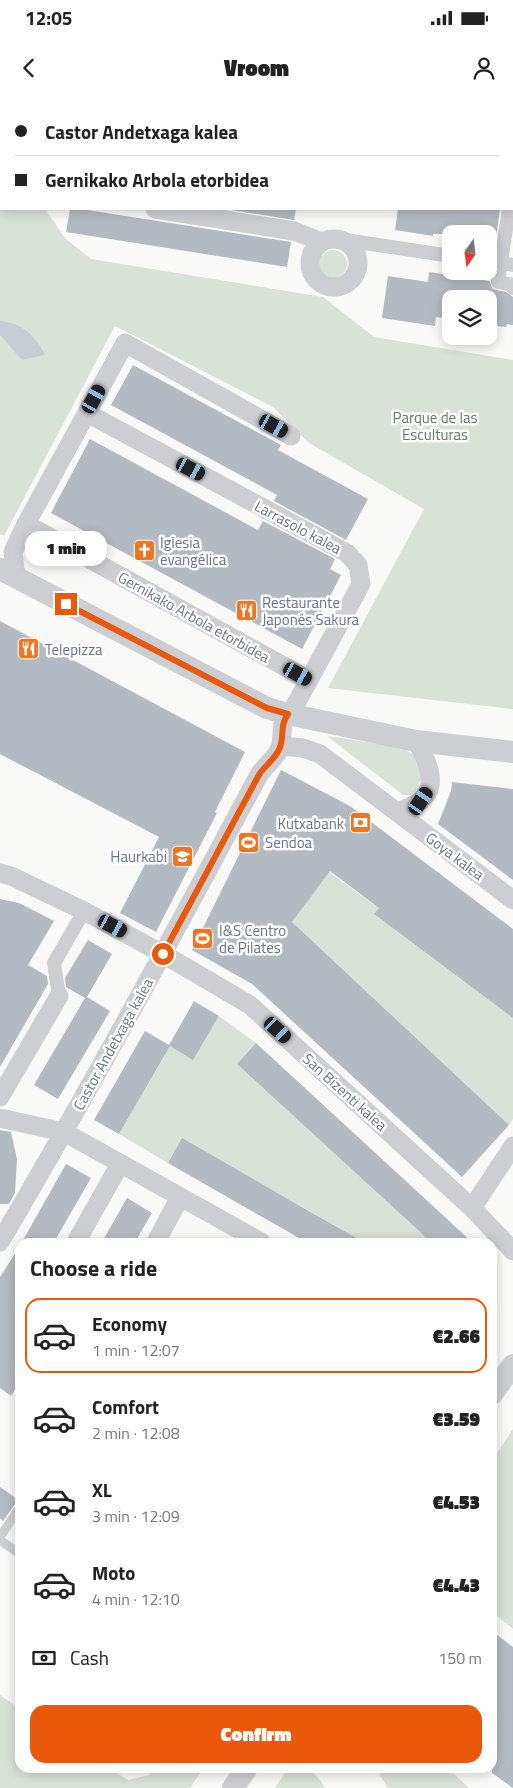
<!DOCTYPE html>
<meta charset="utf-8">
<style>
body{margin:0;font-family:"Titillium Web",sans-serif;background:#f6f6f6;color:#222;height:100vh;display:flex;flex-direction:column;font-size:19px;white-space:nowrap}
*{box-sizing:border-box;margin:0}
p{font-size:16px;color:#767676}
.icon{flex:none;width:28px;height:28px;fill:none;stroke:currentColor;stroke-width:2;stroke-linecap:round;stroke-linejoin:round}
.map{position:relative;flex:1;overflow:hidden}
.sheet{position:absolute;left:15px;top:1138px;width:482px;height:535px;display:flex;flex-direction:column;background:#fff;border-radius:15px;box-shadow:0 2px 12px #0003}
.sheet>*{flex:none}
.hud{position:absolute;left:0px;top:0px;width:514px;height:110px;box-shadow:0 2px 12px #0003;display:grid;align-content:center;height:110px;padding:0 15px;background:#fff}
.needle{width:32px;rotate:194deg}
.buttons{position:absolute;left:442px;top:125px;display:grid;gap:10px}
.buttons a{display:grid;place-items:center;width:55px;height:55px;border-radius:10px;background:#fff;box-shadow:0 2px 12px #0003;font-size:25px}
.end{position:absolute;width:22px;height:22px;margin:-11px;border:6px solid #ea580c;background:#fff;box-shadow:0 0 0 2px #fff}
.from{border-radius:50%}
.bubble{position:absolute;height:35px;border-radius:15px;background:#fff;box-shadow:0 2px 12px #0003;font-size:16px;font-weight:800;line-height:35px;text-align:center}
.car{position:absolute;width:15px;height:30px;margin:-15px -8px;border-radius:6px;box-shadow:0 0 4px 1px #0007;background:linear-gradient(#222 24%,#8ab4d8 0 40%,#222 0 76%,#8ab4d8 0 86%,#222 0)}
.hud b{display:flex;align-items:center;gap:18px;height:48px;font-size:19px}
.hud b+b{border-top:1px solid #e0e0e0}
.hud i{width:12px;height:12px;background:#222}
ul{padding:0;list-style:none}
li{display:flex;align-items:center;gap:15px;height:75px;margin:0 10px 8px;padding:0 5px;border:2px solid transparent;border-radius:15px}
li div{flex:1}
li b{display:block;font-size:19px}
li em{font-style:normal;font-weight:800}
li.on{border-color:#ea580c}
li>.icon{width:45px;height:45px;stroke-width:1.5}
h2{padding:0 15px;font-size:22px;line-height:60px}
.pay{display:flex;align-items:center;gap:12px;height:55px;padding:0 15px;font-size:19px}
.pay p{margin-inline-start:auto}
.cta{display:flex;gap:10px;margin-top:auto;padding:10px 15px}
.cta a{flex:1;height:58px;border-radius:15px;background:#ea580c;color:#fff;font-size:20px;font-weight:800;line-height:58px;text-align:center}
.status{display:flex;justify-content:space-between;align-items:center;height:35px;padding:0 25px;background:#fff;direction:ltr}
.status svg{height:14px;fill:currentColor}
header{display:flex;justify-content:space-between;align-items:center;height:65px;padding:0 15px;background:#fff;font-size:22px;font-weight:800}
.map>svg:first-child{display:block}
</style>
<div class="status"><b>12:05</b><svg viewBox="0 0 49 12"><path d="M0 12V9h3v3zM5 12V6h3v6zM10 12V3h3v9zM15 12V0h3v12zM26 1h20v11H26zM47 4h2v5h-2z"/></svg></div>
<header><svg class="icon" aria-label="back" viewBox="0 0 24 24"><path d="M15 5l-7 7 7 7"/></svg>Vroom<svg class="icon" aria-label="person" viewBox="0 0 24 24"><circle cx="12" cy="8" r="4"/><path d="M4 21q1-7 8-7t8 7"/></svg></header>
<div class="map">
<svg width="513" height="1688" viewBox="0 0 513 1688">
<rect width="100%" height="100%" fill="#f9f9f7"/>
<path fill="#d9e2d7" d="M 0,101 L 1,109 L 45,109 L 65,138 L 91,159 L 323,197 L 374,237 L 513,260 L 513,609 L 328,588 L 424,409 L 309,343 L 273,307 L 115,226 L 4,436 L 0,434 Z
M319 164a14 14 0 1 1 28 0a14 14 0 1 1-28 0Z
M 327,636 L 386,645 L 406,650 L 412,654 L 418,660 L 422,677 L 416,690 L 411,695 L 403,695 Z
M 329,772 L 379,808 L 374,814 L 513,918 L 513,1019 L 509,1025 L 292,822 Z
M 219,916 L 256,943 L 237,964 L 431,1142 L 364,1142 L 182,1039 L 168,1063 L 119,1034 L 170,946 L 193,959 Z
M 513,1329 L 513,1529 L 493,1513 L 493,1359 Z
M 0,1595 L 20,1609 L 20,1668 L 108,1668 L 128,1680 L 149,1675 L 153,1668 L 204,1668 L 190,1688 L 0,1688 Z
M 288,1668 C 306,1667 316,1671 325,1688 L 275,1688 Z
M 419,1669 L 454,1674 L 469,1688 L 388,1688 L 379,1674 L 389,1671 Z"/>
<path fill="#c6ced4" d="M 0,221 C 22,223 35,235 45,255 L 22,260 L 0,235 Z"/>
<path fill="#b4bac1" d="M 70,109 L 81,109 L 291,142 L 287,167 L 66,132 Z
M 225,109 L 296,109 L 294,120 Z
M 398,109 L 500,109 L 495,146 L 489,145 L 489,134 L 433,134 L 433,136 L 395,130 Z
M 429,172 L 489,181 L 493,189 L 506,192 L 513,197 L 513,225 L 507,224 L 506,227 L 489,225 L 489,199 L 451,199 L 451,219 L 436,217 L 435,226 L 382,218 L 388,176 L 428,182 Z
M 133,265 L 281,345 L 278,350 L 368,399 L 346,440 L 274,401 L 277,395 L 111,305 Z
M 90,339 L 258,430 L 263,421 L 335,459 L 330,469 L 341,475 L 302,549 L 51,413 Z
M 0,521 L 245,652 L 215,712 L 217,713 L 156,832 L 120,813 L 159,737 L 0,654 Z
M 281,670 L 350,706 L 513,829 L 513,918 L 374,814 L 379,808 L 330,771 L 292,822 L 509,1025 L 462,1077 L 252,884 L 192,850 Z
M 452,682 L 513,689 L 513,780 L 438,724 L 451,691 Z
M 0,799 L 19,803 L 54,821 L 28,865 L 47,876 L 48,884 L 0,967 Z
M 88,840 L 112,854 L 87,897 L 110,911 L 58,999 L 34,985 L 85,898 L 66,887 L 65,878 Z
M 194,901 L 219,916 L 193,960 L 170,946 L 119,1034 L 94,1020 L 145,931 L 169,945 Z
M 256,943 L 294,978 L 472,1142 L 431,1142 L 274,998 L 237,964 Z
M 0,1030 L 11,1032 L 17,1059 L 15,1093 L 9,1104 L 0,1104 Z
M 182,1038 L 314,1114 L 364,1142 L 306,1142 L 168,1063 Z
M 66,1064 L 91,1078 L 54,1142 L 22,1142 Z
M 127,1098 L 152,1113 L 135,1142 L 102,1142 Z
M 20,1146 L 20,1282 L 11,1296 L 0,1288 L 0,1177 Z
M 0,1387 L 20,1401 L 15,1404 L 3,1421 L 0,1418 Z
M 492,1531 L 513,1547 L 513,1688 L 492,1673 Z"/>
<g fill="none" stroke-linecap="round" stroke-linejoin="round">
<path stroke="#ccced2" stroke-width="9" d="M 0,1437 L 20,1407
M 0,1440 L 20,1454"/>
<path stroke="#ccced2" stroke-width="14" d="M 512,85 L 513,82
M 509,109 L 498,182 L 513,185 L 513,188
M 338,139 L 451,156
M 489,161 L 513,165
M 59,896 L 54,863 L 84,811"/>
<path stroke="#ccced2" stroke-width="19" d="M 31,1 L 31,0
M 188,1 L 188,0
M 468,1 L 469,0
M 0,72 L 1,72
M 155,109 L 294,131 L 322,142
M310 163a24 24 0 1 1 48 0a24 24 0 1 1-48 0Z
M 26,424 L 309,580
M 16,477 L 13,452 L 26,424 L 125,243 L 291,336
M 281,646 L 303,648 L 320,654 L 513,800
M 398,712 C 405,709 413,706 419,702 C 441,686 426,658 416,641
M 0,773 L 11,776 L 84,811 L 163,854 L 250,905 L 472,1108 L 513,1151
M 0,997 L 59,896
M 0,1018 L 64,1032 L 261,1142
M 472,1108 L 513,1046
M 0,1142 C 91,988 176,830 260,673 L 276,655 L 281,646 L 283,622 L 293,609 L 303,591 L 361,484 L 358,465 L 347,453 L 87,313
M 76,1142 L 120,1064
M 156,1142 L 180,1097"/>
<path stroke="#ccced2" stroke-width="22" d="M 392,0 L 399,1
M 512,20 L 513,20
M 0,469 L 267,608 L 288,614 L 416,641 L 513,652
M 492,1294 L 513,1265
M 233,1688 L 247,1668"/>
</g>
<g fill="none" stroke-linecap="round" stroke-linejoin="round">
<path stroke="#ea580c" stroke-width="6" d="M 66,504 L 267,608 L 288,614 C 280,626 284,631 281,644 C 279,655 267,664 260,673 L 163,854"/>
</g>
<defs>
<symbol id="church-square" viewBox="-11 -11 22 22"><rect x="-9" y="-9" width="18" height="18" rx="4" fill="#ef7621" stroke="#fff"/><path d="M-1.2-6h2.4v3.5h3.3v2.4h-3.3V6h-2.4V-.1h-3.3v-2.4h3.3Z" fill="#fff"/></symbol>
<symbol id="restaurant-square" viewBox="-11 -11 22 22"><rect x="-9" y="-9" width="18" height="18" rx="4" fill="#ef7621" stroke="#fff"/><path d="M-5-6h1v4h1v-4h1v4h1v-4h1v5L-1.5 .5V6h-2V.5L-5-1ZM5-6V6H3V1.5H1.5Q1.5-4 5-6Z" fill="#fff"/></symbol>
<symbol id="bank-square" viewBox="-11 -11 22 22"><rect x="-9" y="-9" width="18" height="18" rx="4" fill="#ef7621" stroke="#fff"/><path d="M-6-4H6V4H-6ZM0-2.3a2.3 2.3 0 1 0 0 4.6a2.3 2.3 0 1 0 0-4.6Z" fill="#fff"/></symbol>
<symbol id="stadium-square" viewBox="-11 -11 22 22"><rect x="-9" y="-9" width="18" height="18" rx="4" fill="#ef7621" stroke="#fff"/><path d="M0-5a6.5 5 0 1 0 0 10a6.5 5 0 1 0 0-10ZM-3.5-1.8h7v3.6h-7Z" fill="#fff"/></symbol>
<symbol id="school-square" viewBox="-11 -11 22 22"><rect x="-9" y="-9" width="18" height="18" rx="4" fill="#ef7621" stroke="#fff"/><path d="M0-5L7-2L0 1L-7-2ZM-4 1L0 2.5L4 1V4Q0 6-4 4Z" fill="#fff"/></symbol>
</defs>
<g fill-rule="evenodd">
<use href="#church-square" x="132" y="438" width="25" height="25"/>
<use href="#restaurant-square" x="234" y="498" width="25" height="25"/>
<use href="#restaurant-square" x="16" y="536" width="25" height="25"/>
<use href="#bank-square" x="348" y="710" width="25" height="25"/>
<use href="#stadium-square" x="236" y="730" width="25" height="25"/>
<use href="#school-square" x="170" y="744" width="25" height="25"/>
<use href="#stadium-square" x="190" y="826" width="25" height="25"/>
</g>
<g text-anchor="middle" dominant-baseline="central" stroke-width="5" stroke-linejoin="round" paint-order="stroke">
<g font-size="15" fill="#627a62" stroke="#fff">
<text x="435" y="317">Parque de las<tspan x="435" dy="17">Esculturas</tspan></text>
</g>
<g font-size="15" fill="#66748a" stroke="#fff">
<text transform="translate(298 427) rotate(28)">Larrasolo kalea</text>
<text transform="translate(194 517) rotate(29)">Gernikako Arbola etorbidea</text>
<text transform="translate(455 756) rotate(37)">Goya kalea</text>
<text transform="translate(113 944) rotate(-61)">Castor Andetxaga kalea</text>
<text transform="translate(345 992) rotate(42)">San Bizenti kalea</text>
</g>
<g font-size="15" fill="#66748a" stroke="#fff" text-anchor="start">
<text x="160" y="442">Iglesia<tspan x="160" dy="17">evangélica</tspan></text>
<text x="262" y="502">Restaurante<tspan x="262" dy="17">Japonés Sakura</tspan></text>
<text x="45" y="549">Telepizza</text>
<text x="344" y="723" text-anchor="end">Kutxabank</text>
<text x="265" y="742">Sendoa</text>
<text x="167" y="756" text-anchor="end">Haurkabi</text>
<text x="219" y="830">I&amp;S Centro<tspan x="219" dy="17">de Pilates</tspan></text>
</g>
</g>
</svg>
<div class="buttons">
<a><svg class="needle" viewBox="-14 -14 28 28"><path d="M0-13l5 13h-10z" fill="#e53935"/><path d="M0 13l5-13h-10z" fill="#767676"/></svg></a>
<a><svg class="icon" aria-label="layers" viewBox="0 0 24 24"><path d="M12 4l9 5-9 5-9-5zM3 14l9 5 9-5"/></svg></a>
</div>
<i class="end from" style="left:163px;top:854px"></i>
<i class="end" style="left:66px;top:504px"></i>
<div class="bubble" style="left:25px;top:431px;width:82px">1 min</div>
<i class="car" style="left:94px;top:299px;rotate:29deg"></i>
<i class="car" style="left:274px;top:326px;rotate:119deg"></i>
<i class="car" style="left:191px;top:369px;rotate:118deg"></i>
<i class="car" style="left:298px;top:574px;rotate:119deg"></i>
<i class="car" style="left:421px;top:701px;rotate:34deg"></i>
<i class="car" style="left:113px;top:826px;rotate:118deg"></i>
<i class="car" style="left:278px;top:930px;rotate:133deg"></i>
<div class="hud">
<b><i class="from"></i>Castor Andetxaga kalea</b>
<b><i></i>Gernikako Arbola etorbidea</b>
</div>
<section class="sheet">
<h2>Choose a ride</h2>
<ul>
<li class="on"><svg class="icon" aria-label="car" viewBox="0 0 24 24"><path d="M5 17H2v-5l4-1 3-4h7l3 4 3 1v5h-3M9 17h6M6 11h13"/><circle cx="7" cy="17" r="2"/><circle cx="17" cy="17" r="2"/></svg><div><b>Economy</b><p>1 min · 12:07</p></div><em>€2.66</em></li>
<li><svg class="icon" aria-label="car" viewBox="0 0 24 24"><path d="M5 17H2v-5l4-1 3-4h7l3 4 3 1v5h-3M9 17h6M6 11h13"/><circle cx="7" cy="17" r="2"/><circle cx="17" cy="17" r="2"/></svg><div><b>Comfort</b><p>2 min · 12:08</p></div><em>€3.59</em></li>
<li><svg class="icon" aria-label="car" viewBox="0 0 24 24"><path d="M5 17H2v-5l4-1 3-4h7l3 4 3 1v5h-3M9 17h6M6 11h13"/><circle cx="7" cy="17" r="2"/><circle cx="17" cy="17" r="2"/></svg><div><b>XL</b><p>3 min · 12:09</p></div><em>€4.53</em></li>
<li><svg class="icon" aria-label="car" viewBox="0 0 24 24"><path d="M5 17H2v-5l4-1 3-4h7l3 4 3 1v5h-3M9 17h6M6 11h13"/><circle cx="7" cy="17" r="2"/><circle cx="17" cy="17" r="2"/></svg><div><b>Moto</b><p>4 min · 12:10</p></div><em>€4.43</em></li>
</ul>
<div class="pay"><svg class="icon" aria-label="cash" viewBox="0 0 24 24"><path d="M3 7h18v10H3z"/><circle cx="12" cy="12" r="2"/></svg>Cash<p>150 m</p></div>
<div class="cta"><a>Confirm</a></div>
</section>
</div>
